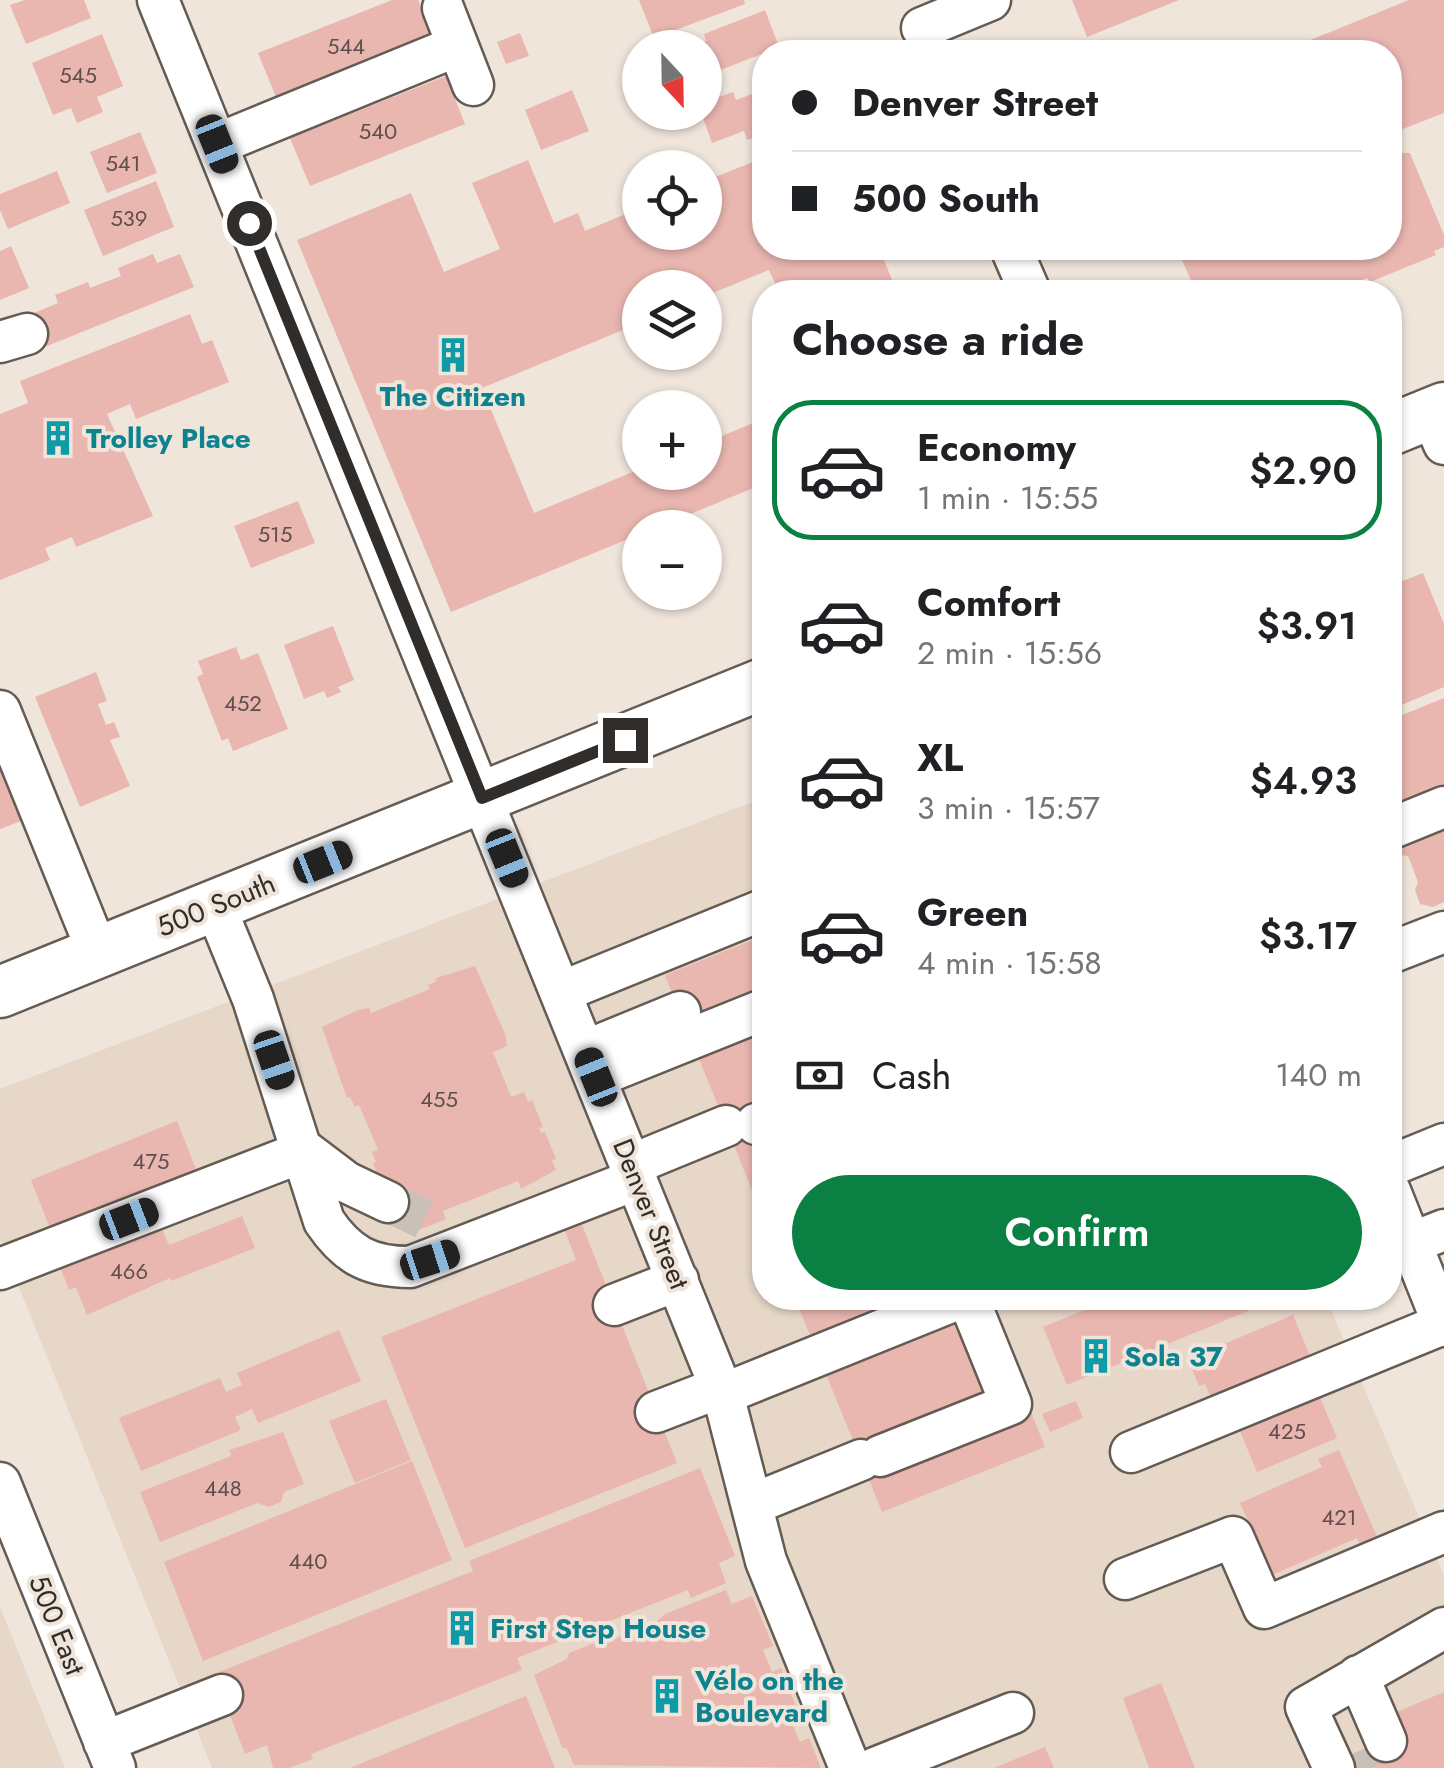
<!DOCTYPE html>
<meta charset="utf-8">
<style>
body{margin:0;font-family:Jost,sans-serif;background:#f2f2f2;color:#202124;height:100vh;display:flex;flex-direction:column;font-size:38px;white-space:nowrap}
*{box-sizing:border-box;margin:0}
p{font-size:32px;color:#757577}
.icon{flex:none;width:55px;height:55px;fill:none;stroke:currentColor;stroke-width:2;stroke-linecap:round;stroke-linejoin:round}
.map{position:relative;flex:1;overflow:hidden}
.panel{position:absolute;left:752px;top:280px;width:650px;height:1030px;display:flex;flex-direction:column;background:#fff;border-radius:40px;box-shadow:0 2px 8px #0004}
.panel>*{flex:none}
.top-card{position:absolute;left:752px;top:40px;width:650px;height:220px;border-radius:40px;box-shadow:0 2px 8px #0004;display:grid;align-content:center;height:220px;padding:0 40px;background:#fff}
.needle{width:65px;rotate:158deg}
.tools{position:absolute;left:622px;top:30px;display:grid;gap:20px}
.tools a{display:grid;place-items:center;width:100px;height:100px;border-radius:50%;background:#fff;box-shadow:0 2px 8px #0004;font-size:50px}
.end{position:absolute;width:45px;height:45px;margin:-22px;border:12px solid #312d2a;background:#fff;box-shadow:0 0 0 5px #fff}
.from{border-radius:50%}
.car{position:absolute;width:30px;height:60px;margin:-30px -15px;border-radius:12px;box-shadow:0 0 8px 2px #0007;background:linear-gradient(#222 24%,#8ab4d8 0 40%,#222 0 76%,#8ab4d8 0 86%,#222 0)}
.top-card b{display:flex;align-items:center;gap:35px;height:95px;font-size:38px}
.top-card b+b{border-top:2px solid #e0e0e0}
.top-card i{width:25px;height:25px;background:#202124}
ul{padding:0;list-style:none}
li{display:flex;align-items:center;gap:30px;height:140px;margin:0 20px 15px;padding:0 20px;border:5px solid transparent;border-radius:40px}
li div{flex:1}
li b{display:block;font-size:38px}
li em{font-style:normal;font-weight:600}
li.current{border-color:#0b8043}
li>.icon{width:90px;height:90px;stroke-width:1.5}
h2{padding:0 40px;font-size:45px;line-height:120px}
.pay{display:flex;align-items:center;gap:25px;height:110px;padding:0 40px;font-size:38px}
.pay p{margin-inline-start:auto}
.action{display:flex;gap:20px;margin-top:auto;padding:20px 40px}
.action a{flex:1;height:115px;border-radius:60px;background:#0b8043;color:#fff;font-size:40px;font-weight:600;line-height:115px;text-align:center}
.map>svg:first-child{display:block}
</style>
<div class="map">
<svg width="1444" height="1768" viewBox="0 0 1444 1768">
<rect width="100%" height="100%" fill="#efe5db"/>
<path fill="#e7d7c8" d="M 765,797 L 765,1298 L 1326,1298 L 1444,1576 L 1444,1768 L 212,1768 L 0,1240 L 0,1089 Z
M 0,1607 L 65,1768 L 0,1768 Z"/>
<path fill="#e9b6b0" d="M 25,0 L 84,0 L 91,18 L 26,44 L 10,5 Z
M 392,0 L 418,0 L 433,39 L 278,102 L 258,53 Z
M 639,0 L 744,0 L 745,4 L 654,38 Z
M 1072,0 L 1179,0 L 1087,37 Z
M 1409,0 L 1444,0 L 1444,113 L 1390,134 L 1390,52 L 1281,52 Z
M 765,10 L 779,47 L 718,71 L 715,62 L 705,66 L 705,48 L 689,48 L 706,41 L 704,34 Z
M 520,33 L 529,56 L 506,64 L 497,42 Z
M 102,34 L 123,86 L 97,97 L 103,112 L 77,123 L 71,108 L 53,115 L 32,63 Z
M 446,76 L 465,124 L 310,186 L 290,138 Z
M 765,89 L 765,133 L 747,140 L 744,131 L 712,143 L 701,112 L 705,112 L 705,102 L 733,92 L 736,100 Z
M 572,90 L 589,131 L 541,150 L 525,110 Z
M 140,132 L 157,173 L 107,193 L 90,152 Z
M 1400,153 L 1410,153 L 1444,235 L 1444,247 L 1434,251 L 1436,255 L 1370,282 L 1367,278 L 1354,283 L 1350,280 L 1320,292 L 1196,292 L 1182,260 L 1187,258 L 1182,248 L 1390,248 L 1390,157 Z
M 765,157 L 765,248 L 879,248 L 897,292 L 779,292 L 769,270 L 705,296 L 705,288 L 640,288 L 640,323 L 482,388 L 534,513 L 640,469 L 640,472 L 705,472 L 705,443 L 765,418 L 765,483 L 657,528 L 640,528 L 640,534 L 451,612 L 297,240 L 411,193 L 444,272 L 500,249 L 472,183 L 528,160 L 554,223 L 578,213 L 585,231 L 640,208 L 640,232 L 705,232 L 705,181 Z
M 57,171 L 70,203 L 8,229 L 0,210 L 0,194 Z
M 156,181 L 174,227 L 103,256 L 84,210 Z
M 11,246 L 29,288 L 0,300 L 0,251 Z
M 153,254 L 157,263 L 180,254 L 194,287 L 47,346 L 34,313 L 58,303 L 55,295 L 88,282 L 90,288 L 121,276 L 118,268 Z
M 190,314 L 202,344 L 212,340 L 229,382 L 136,419 L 130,404 L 107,414 L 153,516 L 76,547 L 72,537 L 45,548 L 50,560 L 0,580 L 0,414 L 28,403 L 20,381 Z
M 298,501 L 315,543 L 251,568 L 234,526 Z
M 1423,573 L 1444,624 L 1444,687 L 1390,710 L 1390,586 Z
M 333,626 L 354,680 L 338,687 L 341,692 L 327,698 L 324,691 L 304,699 L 284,645 Z
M 236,647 L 241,660 L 258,653 L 288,729 L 233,751 L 228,738 L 222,741 L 197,677 L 203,674 L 198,661 Z
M 96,672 L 107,701 L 98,704 L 106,725 L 114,722 L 120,737 L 110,740 L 130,786 L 80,807 L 35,697 Z
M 1444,698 L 1444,791 L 1390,813 L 1390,720 Z
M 0,763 L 54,800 L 19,814 L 21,821 L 0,829 Z
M 1444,812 L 1444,902 L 1433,907 L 1420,904 L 1415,890 L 1418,882 L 1408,856 L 1400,855 L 1394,841 Z
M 765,935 L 765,1222 L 665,975 Z
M 475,966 L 505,1034 L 507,1046 L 493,1052 L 511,1097 L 524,1092 L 528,1102 L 532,1100 L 543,1127 L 539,1128 L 541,1133 L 545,1132 L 556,1159 L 552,1160 L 556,1170 L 521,1189 L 518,1181 L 443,1211 L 446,1219 L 414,1232 L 398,1228 L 373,1163 L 376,1162 L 372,1152 L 378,1150 L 359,1105 L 355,1107 L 350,1097 L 347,1098 L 322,1027 L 358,1010 L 369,1008 L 371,1013 L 430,989 L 428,985 L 437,981 L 436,978 Z
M 177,1121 L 197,1172 L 51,1231 L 31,1180 Z
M 242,1216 L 255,1248 L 171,1281 L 170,1278 L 87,1315 L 76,1287 L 69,1290 L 59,1264 L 160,1225 L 169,1245 Z
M 582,1225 L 677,1463 L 465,1548 L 381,1337 L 576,1260 L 565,1231 Z
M 795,1298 L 985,1298 L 1045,1447 L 882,1512 Z
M 1114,1298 L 1280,1298 L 1067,1385 L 1043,1327 Z
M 1293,1315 L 1312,1361 L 1213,1402 L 1205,1384 L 1199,1386 L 1188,1359 Z
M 339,1330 L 361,1381 L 258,1423 L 252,1409 L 235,1417 L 241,1430 L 141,1471 L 119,1418 L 220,1378 L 226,1392 L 242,1385 L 237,1373 Z
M 1317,1390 L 1337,1438 L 1257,1472 L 1237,1424 Z
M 386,1399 L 411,1460 L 355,1483 L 329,1421 Z
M 1076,1401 L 1083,1418 L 1050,1432 L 1042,1414 Z
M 283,1432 L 304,1484 L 284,1492 L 281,1502 L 269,1507 L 257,1503 L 160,1542 L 140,1492 L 231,1456 L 229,1450 Z
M 1339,1450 L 1378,1539 L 1361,1546 L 1357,1538 L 1272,1575 L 1240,1503 L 1322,1467 L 1318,1459 Z
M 412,1461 L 452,1560 L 203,1661 L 164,1562 Z
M 700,1468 L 735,1556 L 719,1563 L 726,1583 L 691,1598 L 688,1590 L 517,1658 L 522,1670 L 311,1754 L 313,1759 L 289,1768 L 273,1768 L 267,1745 L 245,1754 L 214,1674 L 473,1571 L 469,1561 Z
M 726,1590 L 732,1604 L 752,1596 L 773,1646 L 763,1650 L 772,1672 L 781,1668 L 800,1717 L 791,1721 L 800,1742 L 809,1738 L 821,1768 L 574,1765 L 567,1749 L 562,1747 L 534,1675 L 567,1659 L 569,1653 L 608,1638 L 612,1640 L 629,1633 L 630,1636 L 648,1629 L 665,1614 Z
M 1161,1683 L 1195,1768 L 1149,1768 L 1123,1698 Z
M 1444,1692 L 1444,1768 L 1344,1768 L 1340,1759 L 1394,1737 L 1385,1717 Z
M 526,1696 L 555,1768 L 350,1768 Z
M 1045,1747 L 1054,1768 L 994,1768 Z"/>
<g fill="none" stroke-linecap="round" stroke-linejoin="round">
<path stroke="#c9c0b8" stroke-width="40" stroke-dasharray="40 20" stroke-linecap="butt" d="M 388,1202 L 434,1224
M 1362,1750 L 1370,1768"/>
<defs>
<path id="minor" d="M 158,0 L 723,1394 L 766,1561 L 850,1768
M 443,8 L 473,85
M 922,28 L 990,0
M 217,144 L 457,46
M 1011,248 L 1030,292
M 0,342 L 27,334
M 1431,413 L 1444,444
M 0,711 L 98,953
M 1390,829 L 1444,807
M 215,906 L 253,999 L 324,1221 C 347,1255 369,1267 410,1267 L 637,1179
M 1390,953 L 1444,932
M 561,992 L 765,909
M 585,1051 L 680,1012
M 596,1077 L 765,1009
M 756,1124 L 765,1121
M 631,1165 L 726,1126
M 1390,1166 L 1444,1144
M 1390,1191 L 1444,1326
M 1411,1243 L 1444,1230
M 0,1269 L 305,1151 L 346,1182 L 388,1202
M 614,1305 L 678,1280
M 723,1394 L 961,1298
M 656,1412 L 721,1387
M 1131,1452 L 1443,1324
M 880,1456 L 1011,1404 L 968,1298
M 0,1483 L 115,1768
M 753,1504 L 861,1460
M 1125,1579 L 1233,1537 L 1264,1608 L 1444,1532
M 1358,1676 L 1386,1741
M 104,1742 L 222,1695
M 875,1768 L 1013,1713
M 1334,1768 L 1306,1707 L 1444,1628"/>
<path id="major" d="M 1390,430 L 1444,408
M 0,992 L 765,683"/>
</defs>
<use href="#minor" stroke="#645b53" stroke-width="45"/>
<use href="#major" stroke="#645b53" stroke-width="55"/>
<use href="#minor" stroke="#fff" stroke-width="40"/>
<use href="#major" stroke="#fff" stroke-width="50"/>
</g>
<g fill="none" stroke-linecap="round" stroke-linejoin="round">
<path stroke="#312d2a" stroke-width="12" d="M 249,223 L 482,798 L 625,740"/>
</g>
<defs>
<symbol id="building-bare" viewBox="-9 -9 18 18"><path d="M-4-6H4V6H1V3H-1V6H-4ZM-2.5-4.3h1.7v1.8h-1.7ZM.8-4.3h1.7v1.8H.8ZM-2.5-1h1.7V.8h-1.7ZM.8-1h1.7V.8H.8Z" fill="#0f9aa8" stroke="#efe5db" stroke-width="2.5" paint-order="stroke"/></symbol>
</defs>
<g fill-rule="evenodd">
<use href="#building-bare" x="428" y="330" width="50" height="50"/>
<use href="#building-bare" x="33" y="413" width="50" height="50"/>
<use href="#building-bare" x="1071" y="1331" width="50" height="50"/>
<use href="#building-bare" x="437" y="1603" width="50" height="50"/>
<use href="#building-bare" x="642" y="1671" width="50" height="50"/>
</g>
<g text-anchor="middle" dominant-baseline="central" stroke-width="8" stroke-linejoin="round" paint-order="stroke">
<g font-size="22" fill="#5f4f4c">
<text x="346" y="46">544</text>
<text x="78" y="75">545</text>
<text x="378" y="131">540</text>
<text x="123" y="163">541</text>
<text x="129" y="218">539</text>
<text x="275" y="534">515</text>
<text x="243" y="703">452</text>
<text x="439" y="1099">455</text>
<text x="151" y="1161">475</text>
<text x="129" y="1271">466</text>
<text x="1287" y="1431">425</text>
<text x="223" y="1488">448</text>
<text x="1339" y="1517">421</text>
<text x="308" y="1561">440</text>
</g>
<g font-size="28" font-weight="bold" fill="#0d838f" stroke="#efe5db" text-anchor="start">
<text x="453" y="396" text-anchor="middle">The Citizen</text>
<text x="86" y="438">Trolley Place</text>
<text x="1124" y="1356">Sola 37</text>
<text x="490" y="1628">First Step House</text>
<text x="695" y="1680">Vélo on the<tspan x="695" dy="32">Boulevard</tspan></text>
</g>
<g font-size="28" fill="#312d2a" stroke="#efe5db">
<text transform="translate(216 905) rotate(-22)">500 South</text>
<text transform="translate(651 1214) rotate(68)">Denver Street</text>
<text transform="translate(57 1625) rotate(68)">500 East</text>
</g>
</g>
</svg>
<div class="tools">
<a><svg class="needle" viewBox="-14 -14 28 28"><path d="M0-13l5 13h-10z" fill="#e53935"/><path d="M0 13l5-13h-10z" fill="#757577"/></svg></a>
<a><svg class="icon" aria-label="locate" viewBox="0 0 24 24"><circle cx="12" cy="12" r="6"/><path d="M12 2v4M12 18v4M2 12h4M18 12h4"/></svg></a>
<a><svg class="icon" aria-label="layers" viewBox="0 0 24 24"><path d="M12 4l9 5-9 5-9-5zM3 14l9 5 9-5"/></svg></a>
<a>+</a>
<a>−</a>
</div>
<i class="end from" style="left:249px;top:223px"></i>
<i class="end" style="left:625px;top:740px"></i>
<i class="car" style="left:217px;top:144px;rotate:158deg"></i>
<i class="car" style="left:507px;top:858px;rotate:158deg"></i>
<i class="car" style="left:323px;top:862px;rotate:68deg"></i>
<i class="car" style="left:274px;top:1060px;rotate:161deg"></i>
<i class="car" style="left:596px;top:1077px;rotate:338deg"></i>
<i class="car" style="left:129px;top:1219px;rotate:69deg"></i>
<i class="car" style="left:430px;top:1260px;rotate:72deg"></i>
<div class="top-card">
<b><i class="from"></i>Denver Street</b>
<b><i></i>500 South</b>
</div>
<section class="panel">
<h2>Choose a ride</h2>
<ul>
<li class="current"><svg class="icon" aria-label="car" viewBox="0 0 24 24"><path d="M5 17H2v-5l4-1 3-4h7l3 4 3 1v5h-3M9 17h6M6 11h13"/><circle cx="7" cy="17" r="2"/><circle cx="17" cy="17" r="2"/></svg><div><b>Economy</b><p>1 min · 15:55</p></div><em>$2.90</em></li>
<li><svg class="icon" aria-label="car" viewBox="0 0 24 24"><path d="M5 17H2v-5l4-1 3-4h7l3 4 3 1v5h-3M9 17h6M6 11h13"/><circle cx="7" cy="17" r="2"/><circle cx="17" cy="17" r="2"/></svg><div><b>Comfort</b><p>2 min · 15:56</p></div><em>$3.91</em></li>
<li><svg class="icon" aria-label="car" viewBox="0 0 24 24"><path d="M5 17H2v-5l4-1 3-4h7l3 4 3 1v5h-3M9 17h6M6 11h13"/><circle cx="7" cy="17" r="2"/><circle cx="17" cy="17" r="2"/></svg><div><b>XL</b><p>3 min · 15:57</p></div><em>$4.93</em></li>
<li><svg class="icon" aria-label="car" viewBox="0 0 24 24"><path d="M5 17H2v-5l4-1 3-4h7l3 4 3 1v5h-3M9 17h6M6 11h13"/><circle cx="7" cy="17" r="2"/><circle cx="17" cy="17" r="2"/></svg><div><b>Green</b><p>4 min · 15:58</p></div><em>$3.17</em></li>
</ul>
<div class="pay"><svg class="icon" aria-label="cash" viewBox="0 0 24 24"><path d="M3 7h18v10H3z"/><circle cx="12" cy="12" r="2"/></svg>Cash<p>140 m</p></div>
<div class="action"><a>Confirm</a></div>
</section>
</div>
